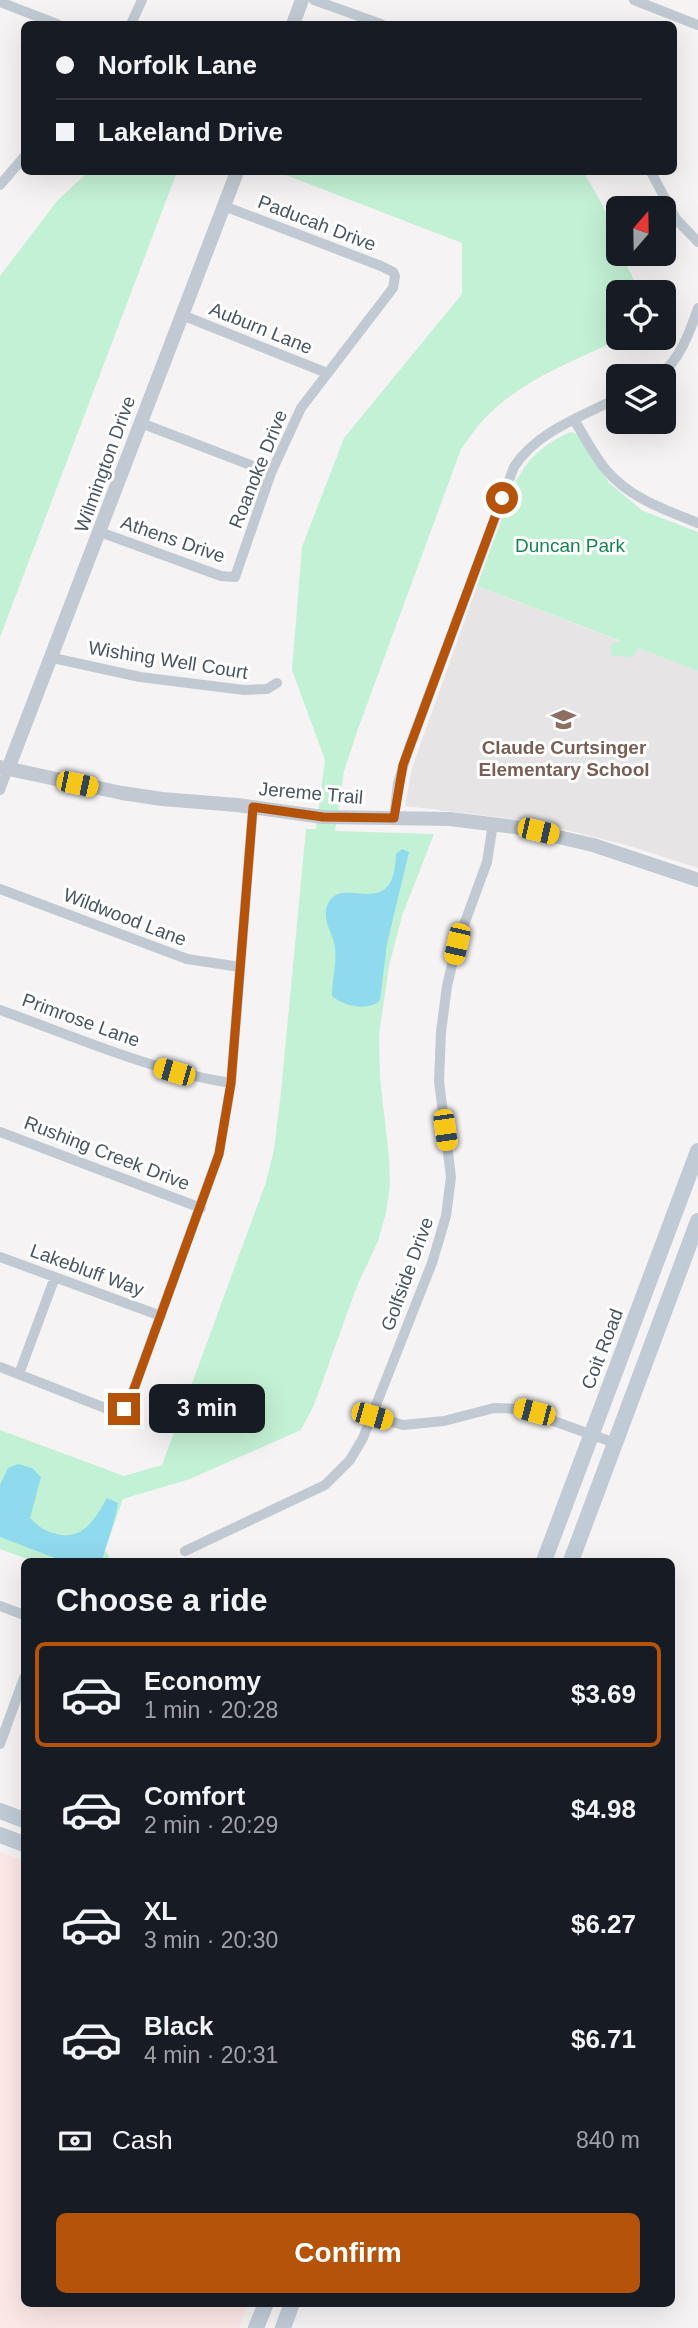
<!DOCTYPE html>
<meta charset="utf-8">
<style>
body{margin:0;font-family:Helvetica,sans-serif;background:#20242c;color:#f1f3f6;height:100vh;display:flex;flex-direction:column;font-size:26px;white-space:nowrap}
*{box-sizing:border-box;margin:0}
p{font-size:23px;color:#9ea1a6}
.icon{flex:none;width:38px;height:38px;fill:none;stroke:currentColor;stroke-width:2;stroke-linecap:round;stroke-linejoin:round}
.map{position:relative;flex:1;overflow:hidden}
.panel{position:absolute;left:21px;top:1558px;width:654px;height:749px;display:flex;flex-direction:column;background:#171b24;border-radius:10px;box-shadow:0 7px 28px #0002}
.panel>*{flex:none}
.banner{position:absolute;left:21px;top:21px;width:656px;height:154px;border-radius:10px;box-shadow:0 7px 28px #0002;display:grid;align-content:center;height:154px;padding:0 35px;background:#171b24}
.needle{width:46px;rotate:20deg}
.fabs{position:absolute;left:606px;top:196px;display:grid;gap:14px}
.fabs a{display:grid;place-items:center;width:70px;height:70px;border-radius:10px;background:#171b24;box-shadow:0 7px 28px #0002;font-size:35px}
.end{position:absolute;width:32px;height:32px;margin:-16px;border:9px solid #b45309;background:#fff;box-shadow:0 0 0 4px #fff}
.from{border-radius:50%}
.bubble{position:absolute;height:49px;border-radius:10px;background:#171b24;box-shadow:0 7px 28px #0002;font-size:23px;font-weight:700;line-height:49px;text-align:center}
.car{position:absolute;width:21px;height:42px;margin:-21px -10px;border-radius:9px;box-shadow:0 0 5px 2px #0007;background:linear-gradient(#f5c518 24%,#345 0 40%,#f5c518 0 76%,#345 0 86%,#f5c518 0)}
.banner b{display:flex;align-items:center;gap:24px;height:66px;font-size:26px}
.banner b+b{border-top:2px solid #363941}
.banner i{width:18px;height:18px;background:#f1f3f6}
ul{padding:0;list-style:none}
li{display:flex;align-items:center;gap:21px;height:105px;margin:0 14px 10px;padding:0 21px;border:4px solid transparent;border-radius:10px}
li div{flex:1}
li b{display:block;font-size:26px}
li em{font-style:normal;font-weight:700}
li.active{border-color:#b45309}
li>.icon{width:63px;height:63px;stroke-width:1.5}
h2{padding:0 35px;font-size:32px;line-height:84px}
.pay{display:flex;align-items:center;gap:18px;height:77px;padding:0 35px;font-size:26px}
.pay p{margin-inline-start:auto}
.action{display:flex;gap:14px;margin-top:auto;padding:14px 35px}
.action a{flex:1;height:80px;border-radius:10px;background:#b45309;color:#fff;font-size:28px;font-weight:700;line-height:80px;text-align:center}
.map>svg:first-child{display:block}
</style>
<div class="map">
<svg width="698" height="2328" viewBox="0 0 698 2328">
<rect width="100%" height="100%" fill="#f5f3f3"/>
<path fill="#e6e4e5" d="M 477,586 L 698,671 L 698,868 L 626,845 L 531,821 L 405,806 L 412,768 Z"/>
<path fill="#fce8e6" d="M 0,1852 L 24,1861 L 24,2303 L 248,2303 L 239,2328 L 0,2328 Z"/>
<path fill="#c3f1d5" d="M 88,172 L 177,172 L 0,637 L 0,276 L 57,201 Z
M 278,172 L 583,172 C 596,192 618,229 618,254 L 622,254 L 636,285 L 636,292 L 618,292 L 618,337 L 612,343 C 568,363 524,380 489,414 C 478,424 470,437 461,449 L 358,729 L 344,771 L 335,831 L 434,834 L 402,916 L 389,966 L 379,1035 L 380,1078 L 389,1157 L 390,1185 L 386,1213 L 378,1241 L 357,1286 L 314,1405 L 301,1430 L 190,1479 L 123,1499 L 105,1550 L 111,1561 L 33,1561 L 0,1549 L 0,1430 L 124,1476 L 162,1465 L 266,1182 L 274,1150 L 281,1092 L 306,829 L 316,829 L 325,760 L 292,670 L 302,547 L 344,438 L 462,294 L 462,243 Z
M 571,432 L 579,435 L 609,483 L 643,511 L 698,532 L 698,671 L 638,648 L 633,657 L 612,656 L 610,646 L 614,643 L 621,641 L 477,586 L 515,483 C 529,457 545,443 571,432 Z"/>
<path fill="#90daee" d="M 402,849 L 409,852 L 387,944 L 380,1000 C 369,1012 343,1006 332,996 C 332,980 337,964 335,947 C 333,933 322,921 327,906 C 340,870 394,927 396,854 Z
M 18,1464 L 32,1468 L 41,1477 L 30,1518 C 38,1526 43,1530 53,1533 C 82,1543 95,1519 107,1498 L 118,1503 C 115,1523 107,1541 102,1561 L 63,1561 L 0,1537 L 0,1485 L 8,1468 Z"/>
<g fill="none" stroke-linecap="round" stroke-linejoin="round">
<path stroke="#c1cad2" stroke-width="10" d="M 314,0 L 381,24
M 634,0 L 698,25
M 0,2 L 57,24
M 131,24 L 142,0
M 651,172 L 676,219 L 698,242
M 0,185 L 24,157
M 182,315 L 327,373
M 659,376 C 679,361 690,332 698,308
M 574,420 C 585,437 594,456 607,471 C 631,499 666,510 698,523
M 141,423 L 271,473
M 100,532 L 221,576 L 235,577 L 271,473 L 301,408 L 393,288 L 395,276 L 393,272 L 381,266 L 224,206
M 53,658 L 140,677 L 244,690 L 267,689 L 277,683
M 0,790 L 8,769
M 394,818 L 398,783 L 409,748 L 514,467 C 536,432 582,416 618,398
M 0,889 L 187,959 L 240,967
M 0,1010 C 76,1037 151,1071 231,1083
M 0,1132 L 201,1208
M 0,1257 L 161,1316
M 0,1367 L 110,1410 L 121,1410 L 128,1405 L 219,1154 L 231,1083 L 253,807
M 19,1374 L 55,1277
M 372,1416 L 403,1425 L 444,1421 L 494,1408 L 520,1409 L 615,1443
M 185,1551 L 325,1485 L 350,1460 L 363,1438 L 432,1263 L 446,1216 L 451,1177 L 439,1081 L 441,1032 L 447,986 L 457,944 L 487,862 L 493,824
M 0,1606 L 24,1615
M 0,1744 L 24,1678"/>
<path stroke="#c1cad2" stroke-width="14" d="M 293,24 L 302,0
M 0,767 L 122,793 L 162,799 L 237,805 L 323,817 L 450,819 L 515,827 L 593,845 L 698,880
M 8,769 L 237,172"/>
<path stroke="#c1cbd6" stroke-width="16" d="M 544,1561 L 698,1151
M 571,1561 L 698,1221
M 0,1811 L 24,1820
M 0,1835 L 24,1844
M 256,2328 L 266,2303
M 283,2328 L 292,2303"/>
</g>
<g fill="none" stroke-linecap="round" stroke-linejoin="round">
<path stroke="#b45309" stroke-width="9" d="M 124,1409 L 130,1400 L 219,1154 L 231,1083 L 253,807 L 323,817 L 394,818 L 403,765 L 502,498"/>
</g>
<defs>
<symbol id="school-bare" viewBox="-9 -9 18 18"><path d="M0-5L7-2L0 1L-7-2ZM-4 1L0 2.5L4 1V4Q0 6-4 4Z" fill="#8d6e63" stroke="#fff" stroke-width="2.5" paint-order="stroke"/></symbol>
</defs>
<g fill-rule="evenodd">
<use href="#school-bare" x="546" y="702" width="35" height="35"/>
</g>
<g text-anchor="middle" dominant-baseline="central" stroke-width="6" stroke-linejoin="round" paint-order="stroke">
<g font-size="19" fill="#4a5661" stroke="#fff">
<text transform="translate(317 223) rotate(21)">Paducah Drive</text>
<text transform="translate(261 328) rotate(22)">Auburn Lane</text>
<text transform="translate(105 464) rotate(-70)">Wilmington Drive</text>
<text transform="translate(258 469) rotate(-68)">Roanoke Drive</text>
<text transform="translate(173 539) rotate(19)">Athens Drive</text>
<text transform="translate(168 660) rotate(9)">Wishing Well Court</text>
<text transform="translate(311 793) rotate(5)">Jereme Trail</text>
<text transform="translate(125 917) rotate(21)">Wildwood Lane</text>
<text transform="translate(81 1020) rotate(20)">Primrose Lane</text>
<text transform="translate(107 1153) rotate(21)">Rushing Creek Drive</text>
<text transform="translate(87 1270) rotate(20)">Lakebluff Way</text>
<text transform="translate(407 1274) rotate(-70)">Golfside Drive</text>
<text transform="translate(602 1349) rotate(-69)">Coit Road</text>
</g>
<g font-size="19" fill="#17864f" stroke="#fff">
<text x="570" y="545">Duncan Park</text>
</g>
<g font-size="19" font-weight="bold" fill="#785e54" stroke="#fff">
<text x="564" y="747">Claude Curtsinger<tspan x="564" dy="22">Elementary School</tspan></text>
</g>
</g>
</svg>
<div class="fabs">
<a><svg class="needle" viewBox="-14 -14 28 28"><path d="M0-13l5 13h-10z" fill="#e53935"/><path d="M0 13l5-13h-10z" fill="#9ea1a6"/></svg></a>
<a><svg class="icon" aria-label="locate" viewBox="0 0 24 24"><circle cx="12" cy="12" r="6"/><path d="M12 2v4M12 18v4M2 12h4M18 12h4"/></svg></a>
<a><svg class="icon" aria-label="layers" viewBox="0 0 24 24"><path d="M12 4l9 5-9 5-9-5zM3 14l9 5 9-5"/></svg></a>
</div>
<i class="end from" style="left:502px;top:498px"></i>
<i class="end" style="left:124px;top:1409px"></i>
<div class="bubble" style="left:149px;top:1384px;width:116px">3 min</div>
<i class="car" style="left:77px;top:784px;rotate:102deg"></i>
<i class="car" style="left:538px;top:831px;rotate:103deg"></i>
<i class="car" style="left:457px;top:944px;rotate:193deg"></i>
<i class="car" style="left:174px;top:1072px;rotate:286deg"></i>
<i class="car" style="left:445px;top:1130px;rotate:172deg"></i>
<i class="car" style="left:534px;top:1412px;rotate:285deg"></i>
<i class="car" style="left:372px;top:1416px;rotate:106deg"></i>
<div class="banner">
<b><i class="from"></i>Norfolk Lane</b>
<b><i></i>Lakeland Drive</b>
</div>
<section class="panel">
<h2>Choose a ride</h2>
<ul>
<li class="active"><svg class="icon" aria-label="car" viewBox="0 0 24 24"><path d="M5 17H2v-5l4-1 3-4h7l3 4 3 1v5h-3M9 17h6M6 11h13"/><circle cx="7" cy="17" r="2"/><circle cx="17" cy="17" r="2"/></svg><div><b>Economy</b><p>1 min · 20:28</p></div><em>$3.69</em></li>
<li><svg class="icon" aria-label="car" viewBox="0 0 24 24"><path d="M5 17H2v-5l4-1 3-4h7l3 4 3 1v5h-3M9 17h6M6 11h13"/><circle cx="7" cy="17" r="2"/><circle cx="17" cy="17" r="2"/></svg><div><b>Comfort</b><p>2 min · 20:29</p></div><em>$4.98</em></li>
<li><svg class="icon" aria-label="car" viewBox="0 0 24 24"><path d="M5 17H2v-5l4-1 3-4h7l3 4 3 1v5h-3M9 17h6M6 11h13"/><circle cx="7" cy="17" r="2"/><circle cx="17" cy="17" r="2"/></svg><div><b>XL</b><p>3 min · 20:30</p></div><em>$6.27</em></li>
<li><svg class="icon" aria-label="car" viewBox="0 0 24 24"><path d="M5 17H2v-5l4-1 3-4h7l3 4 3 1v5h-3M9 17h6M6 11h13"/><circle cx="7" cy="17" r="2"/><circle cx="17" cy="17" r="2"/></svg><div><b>Black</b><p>4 min · 20:31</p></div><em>$6.71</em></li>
</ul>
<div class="pay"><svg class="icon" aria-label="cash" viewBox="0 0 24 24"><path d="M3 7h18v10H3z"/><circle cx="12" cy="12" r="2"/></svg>Cash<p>840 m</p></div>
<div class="action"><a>Confirm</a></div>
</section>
</div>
